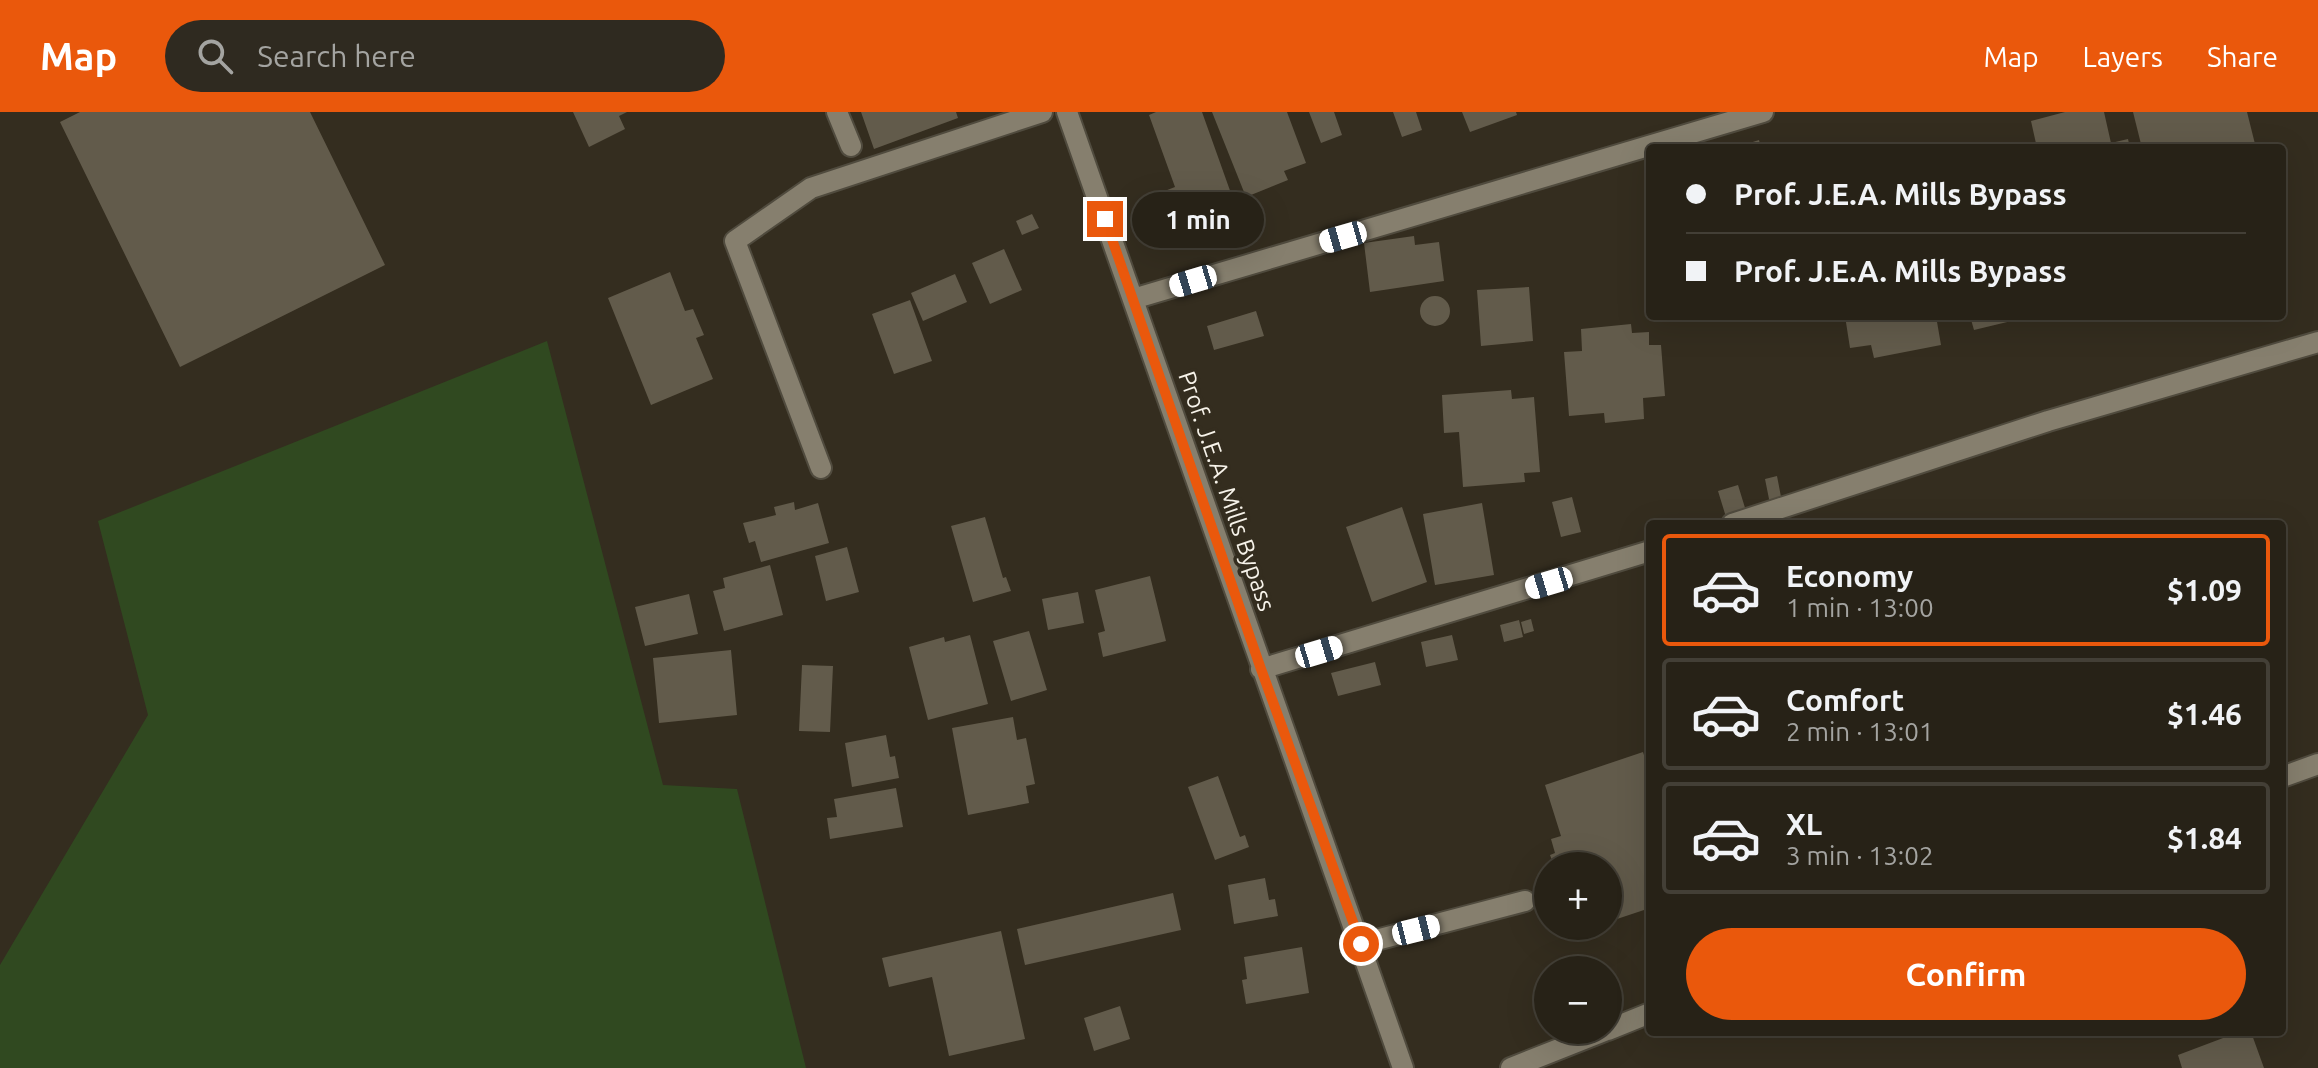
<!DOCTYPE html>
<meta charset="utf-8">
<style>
body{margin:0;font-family:Ubuntu,sans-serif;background:#2f2a20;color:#f1f3f6;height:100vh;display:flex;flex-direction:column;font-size:30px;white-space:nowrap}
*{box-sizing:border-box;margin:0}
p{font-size:26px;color:#a4a4a1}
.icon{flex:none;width:44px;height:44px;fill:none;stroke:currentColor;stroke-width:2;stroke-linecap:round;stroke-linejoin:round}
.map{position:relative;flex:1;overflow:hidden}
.drawer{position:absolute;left:1646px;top:408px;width:640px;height:516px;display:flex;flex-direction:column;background:#272217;border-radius:8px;box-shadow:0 8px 32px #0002,0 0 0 2px #433f36}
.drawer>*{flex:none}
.top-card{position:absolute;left:1646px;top:32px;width:640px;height:176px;border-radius:8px;box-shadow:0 8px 32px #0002,0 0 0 2px #433f36;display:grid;align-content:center;height:176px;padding:0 40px;background:#272217}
.fabs{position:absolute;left:1534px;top:740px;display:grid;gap:16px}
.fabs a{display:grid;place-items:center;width:88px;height:88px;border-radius:50%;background:#272217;box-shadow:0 8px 32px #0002,0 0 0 2px #433f36;font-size:40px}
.end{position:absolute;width:36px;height:36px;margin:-18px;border:10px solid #ea580c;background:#fff;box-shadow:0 0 0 4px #fff}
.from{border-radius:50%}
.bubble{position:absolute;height:56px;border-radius:28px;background:#272217;box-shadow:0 8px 32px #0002,0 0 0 2px #433f36;font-size:26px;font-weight:600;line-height:56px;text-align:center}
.car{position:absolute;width:24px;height:48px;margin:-24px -12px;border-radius:10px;box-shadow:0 0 6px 2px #0007;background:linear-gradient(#fff 24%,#345 0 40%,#fff 0 76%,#345 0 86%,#fff 0)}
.top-card b{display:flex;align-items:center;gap:28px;height:76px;font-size:30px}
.top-card b+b{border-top:2px solid #433f36}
.top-card i{width:20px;height:20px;background:#f1f3f6}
ul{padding:14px 0 0;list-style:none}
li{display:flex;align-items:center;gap:24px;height:112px;margin:0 16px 12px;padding:0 24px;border:4px solid #433f36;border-radius:8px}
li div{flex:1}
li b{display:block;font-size:30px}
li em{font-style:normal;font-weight:600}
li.current{border-color:#ea580c}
li>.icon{width:72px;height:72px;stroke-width:1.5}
.action{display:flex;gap:16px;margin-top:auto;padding:16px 40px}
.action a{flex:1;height:92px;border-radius:48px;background:#ea580c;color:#fff;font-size:32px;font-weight:600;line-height:92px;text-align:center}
header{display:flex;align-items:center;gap:48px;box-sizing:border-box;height:112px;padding:0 40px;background:#ea580c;color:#fff}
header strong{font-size:38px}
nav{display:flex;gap:44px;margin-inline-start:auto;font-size:28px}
.search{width:560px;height:72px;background:#2f2a20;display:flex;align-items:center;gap:20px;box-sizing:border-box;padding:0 28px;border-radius:44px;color:#a4a4a1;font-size:30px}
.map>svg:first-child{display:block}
</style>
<header>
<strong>Map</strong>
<div class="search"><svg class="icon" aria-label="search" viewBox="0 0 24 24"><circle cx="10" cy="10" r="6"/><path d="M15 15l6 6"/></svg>Search here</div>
<nav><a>Map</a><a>Layers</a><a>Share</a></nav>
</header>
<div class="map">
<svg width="2318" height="956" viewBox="0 0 2318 956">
<rect width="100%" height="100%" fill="#342d1f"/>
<path fill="#304920" d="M 547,229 L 663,673 L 737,677 L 806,956 L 0,956 L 0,853 L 148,603 L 98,409 Z"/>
<path fill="#625b4b" d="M 80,0 L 310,0 L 385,153 L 180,255 L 60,10 Z
M 573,0 L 627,0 L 619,4 L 625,17 L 589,35 Z
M 861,0 L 956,0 L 958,6 L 874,37 Z
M 1156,0 L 1202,0 L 1238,101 L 1232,104 L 1239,124 L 1213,134 L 1206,113 L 1190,119 L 1187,112 L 1175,116 L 1162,80 L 1175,75 L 1149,3 Z
M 1212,0 L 1287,0 L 1306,51 L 1284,59 L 1288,68 L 1246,85 Z
M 1309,0 L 1334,0 L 1342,23 L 1321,31 Z
M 1393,0 L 1416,0 L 1422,18 L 1402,25 Z
M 1462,0 L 1516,0 L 1517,3 L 1470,20 Z
M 2065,0 L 2104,0 L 2111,31 L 2128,27 L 2130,36 L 2037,36 L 2031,9 Z
M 2133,0 L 2247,0 L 2256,36 L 2142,36 Z
M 1759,28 L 1761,36 L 1737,36 L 1737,35 Z
M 1032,102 L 1039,116 L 1022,123 L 1016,109 Z
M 1414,124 L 1415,133 L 1439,130 L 1444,169 L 1370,180 L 1364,131 Z
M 1004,137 L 1022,178 L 990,192 L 972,151 Z
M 670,160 L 685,199 L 693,197 L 704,223 L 696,226 L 713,267 L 651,293 L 608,186 Z
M 955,162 L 967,190 L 923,209 L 911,181 Z
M 1529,175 L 1533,229 L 1481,234 L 1477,178 Z
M1420 199a15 15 0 1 1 30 0a15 15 0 1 1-30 0Z
M 910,188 L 932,249 L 894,262 L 872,202 Z
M 1256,199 L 1264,224 L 1214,238 L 1207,214 Z
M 1845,204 L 1936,204 L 1941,233 L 1874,246 L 1871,233 L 1850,236 Z
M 1970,204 L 2028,204 L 2028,205 L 1974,218 Z
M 1631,212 L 1632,221 L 1649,220 L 1649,233 L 1661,233 L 1665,284 L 1643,286 L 1644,307 L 1605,311 L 1604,301 L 1569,304 L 1564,240 L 1582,239 L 1581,217 Z
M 1511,278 L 1512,287 L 1534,285 L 1540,360 L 1524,361 L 1525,370 L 1463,375 L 1459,320 L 1444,321 L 1442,283 Z
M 1777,364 L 1782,390 L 1770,392 L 1765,367 Z
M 1738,373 L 1746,399 L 1726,405 L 1718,379 Z
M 1572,385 L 1581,420 L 1561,425 L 1552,390 Z
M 794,390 L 795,398 L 818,391 L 829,431 L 761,450 L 755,429 L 749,431 L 743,411 L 776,403 L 774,395 Z
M 1482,391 L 1494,463 L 1435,473 L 1423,402 Z
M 1402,395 L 1427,470 L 1372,490 L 1346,415 Z
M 985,405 L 1003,466 L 1006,465 L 1011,479 L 973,490 L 951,414 Z
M 847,435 L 859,480 L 826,489 L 815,444 Z
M 770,453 L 783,503 L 724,519 L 713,479 L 725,476 L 723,466 Z
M 1150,464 L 1166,529 L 1103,545 L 1098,521 L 1105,519 L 1095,478 Z
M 1078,480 L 1084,511 L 1048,518 L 1042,487 Z
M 689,482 L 698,522 L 645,534 L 635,495 Z
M 1531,507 L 1534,519 L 1524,522 L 1521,510 Z
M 1519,508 L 1523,525 L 1504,530 L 1500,513 Z
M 1029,519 L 1047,578 L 1011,589 L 993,529 Z
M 970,523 L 988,592 L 928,608 L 909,535 L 944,525 L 945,530 Z
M 1452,523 L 1458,548 L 1426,555 L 1421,530 Z
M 731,538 L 737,603 L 659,611 L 653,546 Z
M 1375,550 L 1381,573 L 1338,584 L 1331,561 Z
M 802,553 L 833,554 L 830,620 L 799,619 Z
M 1013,605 L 1017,628 L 1026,626 L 1035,672 L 1026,674 L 1029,691 L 968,703 L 952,616 Z
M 886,623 L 890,645 L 895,644 L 899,666 L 852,675 L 845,631 Z
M 1643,640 L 1650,662 L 1650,796 L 1608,810 L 1608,754 L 1554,754 L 1550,743 L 1555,741 L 1551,727 L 1561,724 L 1545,673 Z
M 1218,664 L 1240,725 L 1245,723 L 1249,735 L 1215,748 L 1188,675 Z
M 896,676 L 903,715 L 830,727 L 827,706 L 837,705 L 834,687 Z
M 1265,766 L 1269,788 L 1275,787 L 1278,804 L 1234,812 L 1228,773 Z
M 1173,781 L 1181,818 L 1025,853 L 1017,817 Z
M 1001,819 L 1025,927 L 949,944 L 932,865 L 889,875 L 882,846 Z
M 1302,835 L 1309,881 L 1246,892 L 1242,868 L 1247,867 L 1244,845 Z
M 1120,894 L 1130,927 L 1094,939 L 1084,906 Z
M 2239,920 L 2251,920 L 2264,956 L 2182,956 L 2178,943 Z"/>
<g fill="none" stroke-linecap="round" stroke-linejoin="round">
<defs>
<path id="minor" d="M 837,0 L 851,34
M 1067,0 L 1403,956
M 1133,187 L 1763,0
M 821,356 L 735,129 L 811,76 L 1042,0
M 1732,412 L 2048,309 L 2318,230
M 1261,557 L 1650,439
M 2282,665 L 2318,652
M 1361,832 L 1525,789
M 1608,918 L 1650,901
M 1511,956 L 1607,918"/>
</defs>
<use href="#minor" stroke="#504b3e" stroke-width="24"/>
<use href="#minor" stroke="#867f6e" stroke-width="20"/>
</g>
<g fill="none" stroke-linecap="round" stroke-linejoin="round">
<path stroke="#ea580c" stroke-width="10" d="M 1105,107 L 1261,557 L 1361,832"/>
</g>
<g text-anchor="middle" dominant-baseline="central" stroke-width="7" stroke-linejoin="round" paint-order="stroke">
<g font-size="24" fill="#f7f3ea" stroke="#342d1f">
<text transform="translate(1227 379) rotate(71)">Prof. J.E.A. Mills Bypass</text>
</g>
</g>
</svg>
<div class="fabs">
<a>+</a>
<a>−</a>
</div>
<i class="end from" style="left:1361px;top:832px"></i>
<i class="end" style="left:1105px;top:107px"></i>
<div class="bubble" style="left:1132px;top:80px;width:132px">1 min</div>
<i class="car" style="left:1343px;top:125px;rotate:254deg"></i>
<i class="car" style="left:1193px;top:169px;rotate:253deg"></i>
<i class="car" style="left:1549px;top:471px;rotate:253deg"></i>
<i class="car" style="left:1319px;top:540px;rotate:73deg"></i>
<i class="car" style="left:1416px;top:818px;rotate:76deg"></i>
<div class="top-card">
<b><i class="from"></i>Prof. J.E.A. Mills Bypass</b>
<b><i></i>Prof. J.E.A. Mills Bypass</b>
</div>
<section class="drawer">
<ul>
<li class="current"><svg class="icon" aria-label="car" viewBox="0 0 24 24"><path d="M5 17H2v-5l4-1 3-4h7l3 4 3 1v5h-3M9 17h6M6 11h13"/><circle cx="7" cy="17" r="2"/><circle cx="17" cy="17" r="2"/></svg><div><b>Economy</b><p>1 min · 13:00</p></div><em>$1.09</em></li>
<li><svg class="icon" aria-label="car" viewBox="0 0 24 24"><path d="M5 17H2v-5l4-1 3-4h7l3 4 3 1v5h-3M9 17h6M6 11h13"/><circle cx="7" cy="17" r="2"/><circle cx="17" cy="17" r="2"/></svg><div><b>Comfort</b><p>2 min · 13:01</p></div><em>$1.46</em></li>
<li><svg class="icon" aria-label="car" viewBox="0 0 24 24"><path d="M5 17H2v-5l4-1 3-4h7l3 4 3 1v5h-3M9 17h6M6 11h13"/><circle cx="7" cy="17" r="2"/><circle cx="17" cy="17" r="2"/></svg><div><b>XL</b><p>3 min · 13:02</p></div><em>$1.84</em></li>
</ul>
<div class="action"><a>Confirm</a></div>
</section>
</div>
